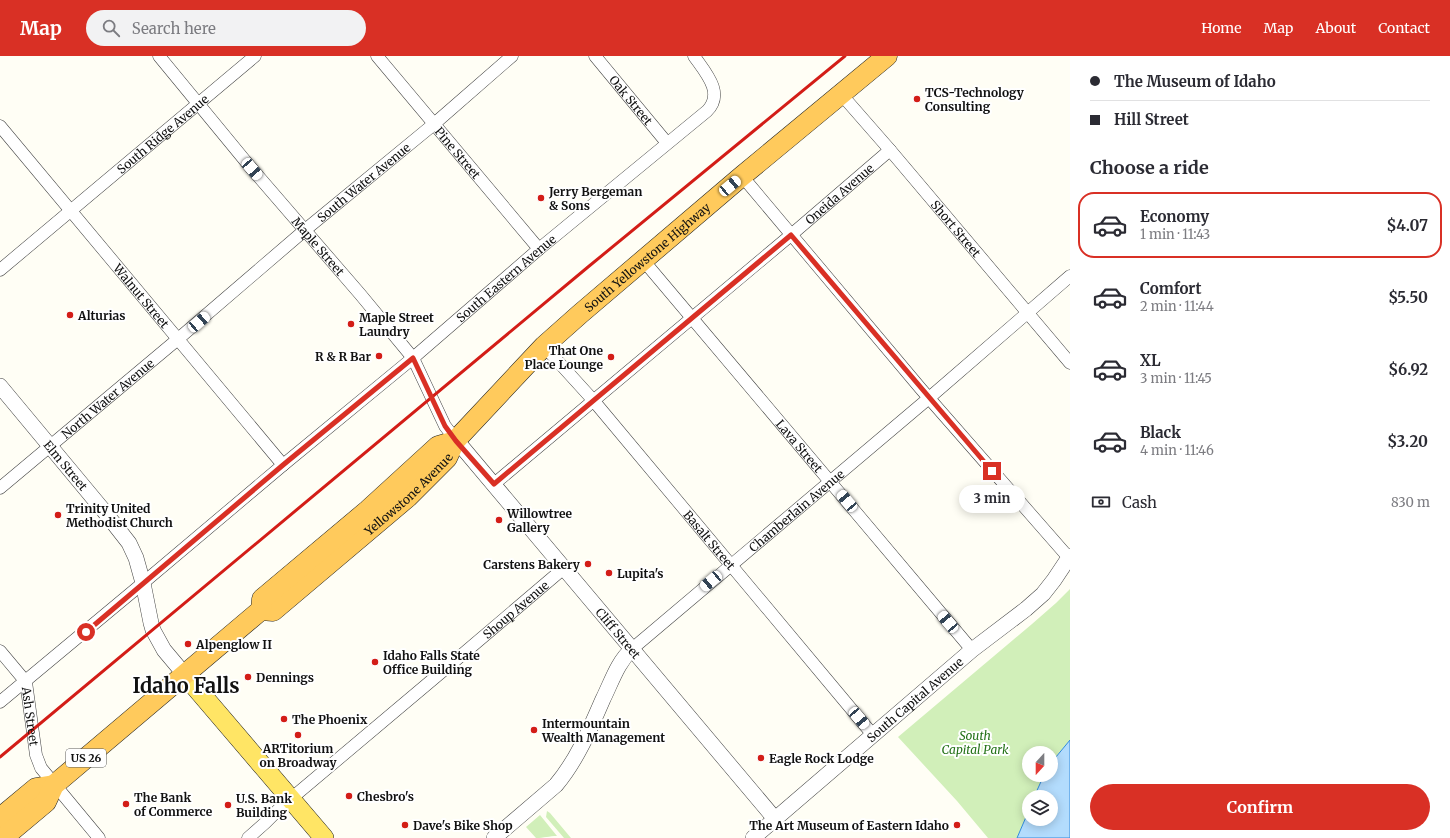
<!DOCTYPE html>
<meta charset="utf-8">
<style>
body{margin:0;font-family:Merriweather,serif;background:#f2f2f3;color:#2b2b33;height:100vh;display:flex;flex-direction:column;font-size:15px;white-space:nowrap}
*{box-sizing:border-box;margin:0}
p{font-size:13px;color:#7c7c81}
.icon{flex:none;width:22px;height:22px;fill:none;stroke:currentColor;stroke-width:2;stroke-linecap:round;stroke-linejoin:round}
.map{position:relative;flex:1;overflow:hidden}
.drawer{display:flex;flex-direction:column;background:#fff;width:380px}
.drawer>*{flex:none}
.hud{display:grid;align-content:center;height:88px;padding:0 20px;background:#fff}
.needle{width:26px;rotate:201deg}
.buttons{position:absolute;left:1022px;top:690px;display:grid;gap:8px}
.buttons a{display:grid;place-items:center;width:36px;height:36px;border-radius:50%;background:#fff;box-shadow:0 2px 10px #0003;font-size:20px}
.end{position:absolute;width:18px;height:18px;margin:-9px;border:5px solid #d93025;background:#fff;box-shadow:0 0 0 2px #fff}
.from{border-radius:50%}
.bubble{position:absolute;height:28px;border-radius:14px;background:#fff;box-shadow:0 2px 10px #0003;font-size:13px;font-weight:700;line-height:28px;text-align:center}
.car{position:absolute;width:12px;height:24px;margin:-12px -6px;border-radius:5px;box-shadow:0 0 3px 1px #0007;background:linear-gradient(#fff 24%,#345 0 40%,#fff 0 76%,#345 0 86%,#fff 0)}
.hud b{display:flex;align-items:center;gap:14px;height:38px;font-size:15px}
.hud b+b{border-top:1px solid #e1e1e2}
.hud i{width:10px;height:10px;background:#2b2b33}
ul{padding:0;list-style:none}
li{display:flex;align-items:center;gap:12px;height:66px;margin:0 8px 6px;padding:0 12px;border:2px solid transparent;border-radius:16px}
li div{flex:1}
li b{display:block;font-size:15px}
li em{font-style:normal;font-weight:700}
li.on{border-color:#d93025}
li>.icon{width:36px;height:36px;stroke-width:1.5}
h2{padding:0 20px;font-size:18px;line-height:48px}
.pay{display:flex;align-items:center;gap:10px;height:44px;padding:0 20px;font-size:15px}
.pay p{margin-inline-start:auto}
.action{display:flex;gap:8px;margin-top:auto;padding:8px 20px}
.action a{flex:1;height:46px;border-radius:24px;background:#d93025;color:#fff;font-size:16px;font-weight:700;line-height:46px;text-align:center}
header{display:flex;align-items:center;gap:24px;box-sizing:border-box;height:56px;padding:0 20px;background:#d93025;color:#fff}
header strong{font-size:19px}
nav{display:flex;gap:22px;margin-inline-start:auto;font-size:14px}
.search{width:280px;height:36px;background:#f2f2f3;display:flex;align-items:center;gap:10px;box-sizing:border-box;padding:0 14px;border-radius:22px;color:#7c7c81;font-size:15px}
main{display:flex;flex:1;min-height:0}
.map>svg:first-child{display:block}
</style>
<header>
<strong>Map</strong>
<div class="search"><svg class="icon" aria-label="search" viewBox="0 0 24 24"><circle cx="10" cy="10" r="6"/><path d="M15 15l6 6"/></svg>Search here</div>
<nav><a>Home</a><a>Map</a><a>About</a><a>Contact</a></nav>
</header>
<main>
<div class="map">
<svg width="1070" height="782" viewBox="0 0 1070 782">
<rect width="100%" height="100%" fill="#fffef5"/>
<path fill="#d1efb9" d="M 1070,533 L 1070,684 L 1051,707 L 1051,697 L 1029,697 L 1029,719 L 1044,719 L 1034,741 L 1029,741 L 1029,754 L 1017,782 L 988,782 L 957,745 L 898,681 L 1032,568 L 1056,547 Z
M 547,755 L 550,757 L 571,782 L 564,782 L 546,761 Z
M 540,759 L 557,780 C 549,780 544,782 536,782 L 526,771 Z"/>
<path fill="#b3dcfd" stroke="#318bdc" d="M 1070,684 L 1070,782 L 1017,782 L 1029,754 L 1029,763 L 1051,763 L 1051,741 L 1034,741 L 1044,719 L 1051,719 L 1051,707 Z"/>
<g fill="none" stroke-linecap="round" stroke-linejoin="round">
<defs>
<g id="minor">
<path id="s1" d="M 159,0 L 252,113 L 360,238 L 413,302 L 445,370 L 459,388"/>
<path id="s2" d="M 377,0 L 539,193"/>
<path id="s3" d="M 595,0 L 667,87"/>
<path id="s4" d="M 841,38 L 890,94 L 1070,307"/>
<path id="s5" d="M 0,70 L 283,409"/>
<path d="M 742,120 L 921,333 L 1069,502"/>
<path id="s6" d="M 643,204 L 972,594"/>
<path id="s7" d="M 0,214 L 255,0"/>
<path id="s8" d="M 544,290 L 593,344 L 873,679"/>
<path id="s9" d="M 494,428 L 791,179 L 890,94"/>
<path id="s10" d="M 0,432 L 178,283 L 305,174 L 434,68 L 512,0"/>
<path id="s11" d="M 632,593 L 929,342 L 1070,220"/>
<path id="s12" d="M 0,595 L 26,626 L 36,699 L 41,712 L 99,782"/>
<path id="s13" d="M 0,646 L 143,527 L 283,409 L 413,302 L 539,193 L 707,55 C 725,37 705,16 694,0"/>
<path id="s14" d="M 248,782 L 265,767 L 280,752 L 457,603 L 564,512"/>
</g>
<g id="tertiary">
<path id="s15" d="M 0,330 L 104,455 L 129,487 L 136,502 L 143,527 L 151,567 L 153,574 L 164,594 L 185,619"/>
<path id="s16" d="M 462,391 L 775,763"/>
<path d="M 494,782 L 556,729 C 577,704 590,673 603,643 C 612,625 617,607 632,593"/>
<path id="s17" d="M 753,782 L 972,594 L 1026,553 L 1043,538 L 1054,524 L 1070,500"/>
</g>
<path id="primary" d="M 185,619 L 324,782"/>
<g id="trunk">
<path id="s18" d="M 261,554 L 273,555 L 408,441 L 447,402 L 455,385 L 544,290 L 580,258 L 742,120 L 887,0"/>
<path d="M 0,762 L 36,732 L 54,729"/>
<path d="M 3,782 L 46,746 L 54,729 L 261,554 L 262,543 L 368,454 L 438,390 L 455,385"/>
</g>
</defs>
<use href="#minor" stroke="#444" stroke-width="13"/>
<use href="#tertiary" stroke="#444" stroke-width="16"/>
<use href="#primary" stroke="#222" stroke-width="20"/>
<use href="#trunk" stroke="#222" stroke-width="21"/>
<use href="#minor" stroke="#fff" stroke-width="12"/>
<use href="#tertiary" stroke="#fff" stroke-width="15"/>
<use href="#primary" stroke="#ffe565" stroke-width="19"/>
<use href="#trunk" stroke="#ffca5c" stroke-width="20"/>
<path stroke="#d31d17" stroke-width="3" d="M 0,701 L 588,211 L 845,0"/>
</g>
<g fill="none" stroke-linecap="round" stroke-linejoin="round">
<path stroke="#d93025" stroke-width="5" d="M 86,576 L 283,409 L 413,302 L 445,370 L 456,385 L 494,428 L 791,179 L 992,415"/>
</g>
<g fill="#d31d17" stroke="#fff" stroke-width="1.5">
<circle cx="917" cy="43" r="4"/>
<circle cx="541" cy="142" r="4"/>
<circle cx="70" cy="259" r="4"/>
<circle cx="351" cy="268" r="4"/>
<circle cx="379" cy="300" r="4"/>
<circle cx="611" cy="301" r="4"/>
<circle cx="58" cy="459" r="4"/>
<circle cx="499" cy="464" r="4"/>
<circle cx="588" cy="508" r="4"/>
<circle cx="609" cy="517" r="4"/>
<circle cx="188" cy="588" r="4"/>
<circle cx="375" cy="606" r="4"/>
<circle cx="248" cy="621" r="4"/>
<circle cx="284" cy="663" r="4"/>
<circle cx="534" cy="674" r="4"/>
<circle cx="298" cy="679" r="4"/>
<circle cx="761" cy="702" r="4"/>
<circle cx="349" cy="740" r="4"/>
<circle cx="126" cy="748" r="4"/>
<circle cx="228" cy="749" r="4"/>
<circle cx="405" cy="769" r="4"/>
<circle cx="957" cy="769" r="4"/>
</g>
<g text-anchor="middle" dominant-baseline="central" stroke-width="4" stroke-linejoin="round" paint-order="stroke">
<rect fill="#fff" stroke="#585858" stroke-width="1" x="66" y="693" width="40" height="18" rx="3"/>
<g font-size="11" font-weight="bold" fill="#111">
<text x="86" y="702">US 26</text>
</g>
<g font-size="12" font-weight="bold" fill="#111" stroke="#fff" text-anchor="start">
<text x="925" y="36">TCS-Technology<tspan x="925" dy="14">Consulting</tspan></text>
<text x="549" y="135">Jerry Bergeman<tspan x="549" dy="14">&amp; Sons</tspan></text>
<text x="78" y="259">Alturias</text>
<text x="359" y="261">Maple Street<tspan x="359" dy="14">Laundry</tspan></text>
<text x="603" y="294" text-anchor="end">That One<tspan x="603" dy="14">Place Lounge</tspan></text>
<text x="371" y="300" text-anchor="end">R &amp; R Bar</text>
<text x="66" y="452">Trinity United<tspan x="66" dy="14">Methodist Church</tspan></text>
<text x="507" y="457">Willowtree<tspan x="507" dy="14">Gallery</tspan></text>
<text x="580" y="508" text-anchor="end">Carstens Bakery</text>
<text x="617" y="517">Lupita's</text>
<text x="196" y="588">Alpenglow II</text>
<text x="383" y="599">Idaho Falls State<tspan x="383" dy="14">Office Building</tspan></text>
<text x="256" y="621">Dennings</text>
<text x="292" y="663">The Phoenix</text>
<text x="542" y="667">Intermountain<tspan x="542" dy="14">Wealth Management</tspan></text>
<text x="298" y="692" text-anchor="middle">ARTitorium<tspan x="298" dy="14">on Broadway</tspan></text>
<text x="769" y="702">Eagle Rock Lodge</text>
<text x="357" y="740">Chesbro's</text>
<text x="134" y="741">The Bank<tspan x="134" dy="14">of Commerce</tspan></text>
<text x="236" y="742">U.S. Bank<tspan x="236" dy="14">Building</tspan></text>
<text x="413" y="769">Dave's Bike Shop</text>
<text x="949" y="769" text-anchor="end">The Art Museum of Eastern Idaho</text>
</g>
<g font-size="12" fill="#111" stroke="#fff">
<text stroke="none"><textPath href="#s3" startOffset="57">Oak Street</textPath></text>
<text stroke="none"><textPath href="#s7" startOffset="212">South Ridge Avenue</textPath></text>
<text stroke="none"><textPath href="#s2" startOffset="126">Pine Street</textPath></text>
<text stroke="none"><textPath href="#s10" startOffset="475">South Water Avenue</textPath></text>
<text stroke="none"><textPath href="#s9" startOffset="451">Oneida Avenue</textPath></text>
<text stroke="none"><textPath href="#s4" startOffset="177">Short Street</textPath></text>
<text stroke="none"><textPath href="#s1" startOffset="248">Maple Street</textPath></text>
<text stroke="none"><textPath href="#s18" startOffset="529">South Yellowstone Highway</textPath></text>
<text stroke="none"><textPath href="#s13" startOffset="660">South Eastern Avenue</textPath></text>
<text stroke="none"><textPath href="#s5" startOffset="221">Walnut Street</textPath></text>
<text stroke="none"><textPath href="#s10" startOffset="140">North Water Avenue</textPath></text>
<text stroke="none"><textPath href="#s6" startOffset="243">Lava Street</textPath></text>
<text stroke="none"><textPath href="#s15" startOffset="103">Elm Street</textPath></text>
<text stroke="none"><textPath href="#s18" startOffset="191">Yellowstone Avenue</textPath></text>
<text stroke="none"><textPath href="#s11" startOffset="215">Chamberlain Avenue</textPath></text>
<text stroke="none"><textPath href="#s8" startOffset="255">Basalt Street</textPath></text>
<text stroke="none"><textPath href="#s14" startOffset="352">Shoup Avenue</textPath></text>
<text stroke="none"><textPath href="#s16" startOffset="243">Cliff Street</textPath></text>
<text stroke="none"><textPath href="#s17" startOffset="213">South Capital Avenue</textPath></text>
<text stroke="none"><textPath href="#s12" startOffset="75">Ash Street</textPath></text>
</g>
<g font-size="12" font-style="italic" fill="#247218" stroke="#fff">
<text x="975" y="679">South<tspan x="975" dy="14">Capital Park</tspan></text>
</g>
<g font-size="20" font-weight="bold" fill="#111" stroke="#fff">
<text x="186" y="629">Idaho Falls</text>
</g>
</g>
</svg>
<div class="buttons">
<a><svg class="needle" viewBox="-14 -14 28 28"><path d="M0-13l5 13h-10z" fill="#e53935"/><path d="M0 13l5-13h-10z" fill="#7c7c81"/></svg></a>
<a><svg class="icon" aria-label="layers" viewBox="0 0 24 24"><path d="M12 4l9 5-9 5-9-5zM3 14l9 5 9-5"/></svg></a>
</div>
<i class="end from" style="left:86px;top:576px"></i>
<i class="end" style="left:992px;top:415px"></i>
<div class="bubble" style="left:959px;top:429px;width:66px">3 min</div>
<i class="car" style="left:252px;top:113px;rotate:139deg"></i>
<i class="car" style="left:730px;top:130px;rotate:50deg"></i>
<i class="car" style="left:199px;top:266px;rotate:49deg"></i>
<i class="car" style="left:847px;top:445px;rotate:320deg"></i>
<i class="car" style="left:711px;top:525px;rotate:230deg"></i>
<i class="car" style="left:948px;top:566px;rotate:320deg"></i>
<i class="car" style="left:859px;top:662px;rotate:140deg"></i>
</div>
<section class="drawer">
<div class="hud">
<b><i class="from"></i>The Museum of Idaho</b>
<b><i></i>Hill Street</b>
</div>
<h2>Choose a ride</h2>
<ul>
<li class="on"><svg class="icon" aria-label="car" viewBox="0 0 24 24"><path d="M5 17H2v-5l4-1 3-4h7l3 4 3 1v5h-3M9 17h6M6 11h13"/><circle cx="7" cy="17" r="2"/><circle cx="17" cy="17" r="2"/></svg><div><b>Economy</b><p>1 min · 11:43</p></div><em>$4.07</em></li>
<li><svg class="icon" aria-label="car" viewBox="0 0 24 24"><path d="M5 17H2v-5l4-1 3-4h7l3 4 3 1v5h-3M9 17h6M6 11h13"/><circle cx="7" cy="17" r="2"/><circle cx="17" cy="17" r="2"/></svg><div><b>Comfort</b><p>2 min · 11:44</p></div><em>$5.50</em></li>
<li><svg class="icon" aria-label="car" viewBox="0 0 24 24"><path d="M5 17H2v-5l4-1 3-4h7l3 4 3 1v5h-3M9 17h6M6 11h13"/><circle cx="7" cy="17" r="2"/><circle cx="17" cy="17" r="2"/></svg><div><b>XL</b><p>3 min · 11:45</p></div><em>$6.92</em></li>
<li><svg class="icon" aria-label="car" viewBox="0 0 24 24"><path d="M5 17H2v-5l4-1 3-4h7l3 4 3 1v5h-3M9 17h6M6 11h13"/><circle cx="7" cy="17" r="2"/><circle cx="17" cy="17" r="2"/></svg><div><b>Black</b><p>4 min · 11:46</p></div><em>$3.20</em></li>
</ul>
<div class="pay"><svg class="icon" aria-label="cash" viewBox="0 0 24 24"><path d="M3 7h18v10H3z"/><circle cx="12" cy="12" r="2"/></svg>Cash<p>830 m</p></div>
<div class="action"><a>Confirm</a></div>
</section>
</main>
